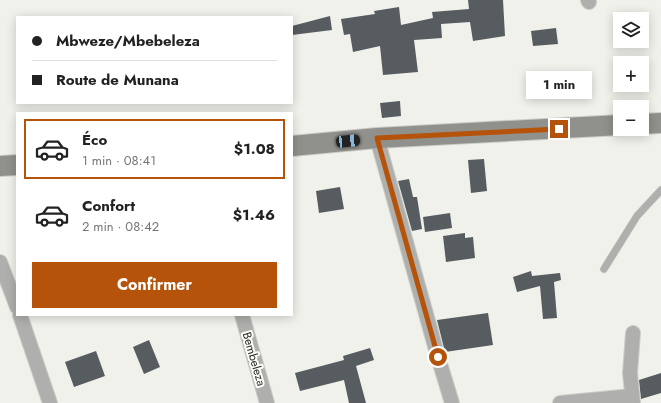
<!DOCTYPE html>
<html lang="fr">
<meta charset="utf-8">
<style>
body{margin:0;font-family:Jost,sans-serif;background:#f6f6f6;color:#222;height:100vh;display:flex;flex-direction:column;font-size:15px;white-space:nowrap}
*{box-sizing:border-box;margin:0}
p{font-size:13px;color:#767676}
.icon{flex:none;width:22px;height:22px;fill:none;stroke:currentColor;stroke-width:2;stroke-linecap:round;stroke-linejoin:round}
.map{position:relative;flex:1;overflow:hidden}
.drawer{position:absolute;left:16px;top:112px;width:277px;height:204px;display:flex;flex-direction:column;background:#fff;border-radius:0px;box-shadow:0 2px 10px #0003}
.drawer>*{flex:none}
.banner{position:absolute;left:16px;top:16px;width:277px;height:88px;border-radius:0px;box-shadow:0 2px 10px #0003;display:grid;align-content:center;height:88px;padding:0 16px;background:#fff}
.controls{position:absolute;left:613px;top:12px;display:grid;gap:8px}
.controls a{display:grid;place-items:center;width:36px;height:36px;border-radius:0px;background:#fff;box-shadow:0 2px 10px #0003;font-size:20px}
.end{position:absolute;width:18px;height:18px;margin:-9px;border:5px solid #b45309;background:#fff;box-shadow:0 0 0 2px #fff}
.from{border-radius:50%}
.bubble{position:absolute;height:28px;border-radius:0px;background:#fff;box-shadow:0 2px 10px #0003;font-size:13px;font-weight:700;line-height:28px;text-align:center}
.car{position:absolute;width:12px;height:24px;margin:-12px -6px;border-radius:5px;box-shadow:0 0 3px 1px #0007;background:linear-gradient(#222 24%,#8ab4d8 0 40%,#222 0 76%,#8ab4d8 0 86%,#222 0)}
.banner b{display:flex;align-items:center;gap:14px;height:38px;font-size:15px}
.banner b+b{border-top:1px solid #e0e0e0}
.banner i{width:10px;height:10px;background:#222}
ul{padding:7px 0 0;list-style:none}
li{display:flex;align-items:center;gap:12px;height:60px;margin:0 8px 6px;padding:0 8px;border:2px solid transparent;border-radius:0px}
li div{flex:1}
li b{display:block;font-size:15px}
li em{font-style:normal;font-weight:700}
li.selected{border-color:#b45309}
li>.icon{width:36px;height:36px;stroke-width:1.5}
.cta{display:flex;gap:8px;margin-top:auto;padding:8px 16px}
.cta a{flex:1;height:46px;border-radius:0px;background:#b45309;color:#fff;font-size:16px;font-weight:700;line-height:46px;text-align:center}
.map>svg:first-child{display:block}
</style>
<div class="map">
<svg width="661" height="403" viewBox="0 0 661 403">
<rect width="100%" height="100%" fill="#f0f1eb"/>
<path fill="#575c60" d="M 468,0 L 503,0 L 505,36 L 473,41 L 470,22 L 441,24 L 442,38 L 414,40 L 418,72 L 383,75 L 380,46 L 353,52 L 350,34 L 344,35 L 341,19 L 375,14 L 374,11 L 399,7 L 401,25 L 433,18 L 432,12 L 469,9 Z
M 330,16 L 332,30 L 292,35 L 292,26 Z
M 556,28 L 558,44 L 533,46 L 531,31 Z
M 400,101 L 401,116 L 382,118 L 380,103 Z
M 484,159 L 487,191 L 471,193 L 468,160 Z
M 409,179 L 413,197 L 417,197 L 422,229 L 412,231 L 398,181 Z
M 340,187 L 344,209 L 319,213 L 316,191 Z
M 450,213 L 452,228 L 425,232 L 423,217 Z
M 465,233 L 465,238 L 473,237 L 475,258 L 446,262 L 443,236 Z
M 531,271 L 532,276 L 560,273 L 561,280 L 554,282 L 557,318 L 543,319 L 540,286 L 517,292 L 513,277 Z
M 488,313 L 493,345 L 445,352 L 437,320 Z
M 149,340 L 160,367 L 144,374 L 133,347 Z
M 370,348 L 374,360 L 356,366 L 366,403 L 349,403 L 344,380 L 300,391 L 295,373 L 344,360 L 343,356 Z
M 96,351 L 105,376 L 74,387 L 65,362 Z
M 661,373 L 661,393 L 641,399 L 639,380 Z"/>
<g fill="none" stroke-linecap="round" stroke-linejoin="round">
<defs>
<path id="lane" d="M 604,269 L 637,216 L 661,190"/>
<path id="street" d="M 588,0 L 589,2
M 377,138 L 438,357 L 452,403
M 0,262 L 17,307
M 20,315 L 50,403
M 242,315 L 267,403
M 560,403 L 632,396
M 633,403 L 630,373 L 633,333"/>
<path id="secondary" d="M 642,124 L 661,123
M 292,146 L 377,138 L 620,125
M 0,166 L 17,165"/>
</defs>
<use href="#lane" stroke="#cccdc7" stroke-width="8"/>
<use href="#street" stroke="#cccdc7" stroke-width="16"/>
<use href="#secondary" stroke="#cccdc7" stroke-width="22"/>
<use href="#lane" stroke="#afafad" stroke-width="7"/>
<use href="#street" stroke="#afafad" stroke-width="14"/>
<use href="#secondary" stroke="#90908c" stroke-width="20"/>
</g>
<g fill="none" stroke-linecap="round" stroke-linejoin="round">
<path stroke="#b45309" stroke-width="5" d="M 438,357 L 377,138 L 559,129"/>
</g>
<g text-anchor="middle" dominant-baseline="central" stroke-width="4" stroke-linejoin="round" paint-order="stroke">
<g font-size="12" fill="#272725" stroke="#fefef8">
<text transform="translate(254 359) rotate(74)">Bembeleza</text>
</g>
</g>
</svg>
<div class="controls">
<a><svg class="icon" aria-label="layers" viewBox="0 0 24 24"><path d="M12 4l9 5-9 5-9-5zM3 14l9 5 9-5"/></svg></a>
<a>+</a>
<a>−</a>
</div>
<i class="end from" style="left:438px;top:357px"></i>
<i class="end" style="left:559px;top:129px"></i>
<div class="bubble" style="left:526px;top:71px;width:66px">1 min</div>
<i class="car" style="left:348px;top:141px;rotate:85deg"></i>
<div class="banner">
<b><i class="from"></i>Mbweze/Mbebeleza</b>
<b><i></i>Route de Munana</b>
</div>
<section class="drawer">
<ul>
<li class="selected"><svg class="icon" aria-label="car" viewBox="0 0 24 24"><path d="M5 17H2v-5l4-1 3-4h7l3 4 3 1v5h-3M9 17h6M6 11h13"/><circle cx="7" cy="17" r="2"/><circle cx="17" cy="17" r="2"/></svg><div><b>Éco</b><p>1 min · 08:41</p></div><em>$1.08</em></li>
<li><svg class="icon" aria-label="car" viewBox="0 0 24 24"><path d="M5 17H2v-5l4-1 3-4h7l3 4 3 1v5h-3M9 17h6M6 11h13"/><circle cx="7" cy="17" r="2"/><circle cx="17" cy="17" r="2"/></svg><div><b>Confort</b><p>2 min · 08:42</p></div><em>$1.46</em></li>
</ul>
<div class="cta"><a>Confirmer</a></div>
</section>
</div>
